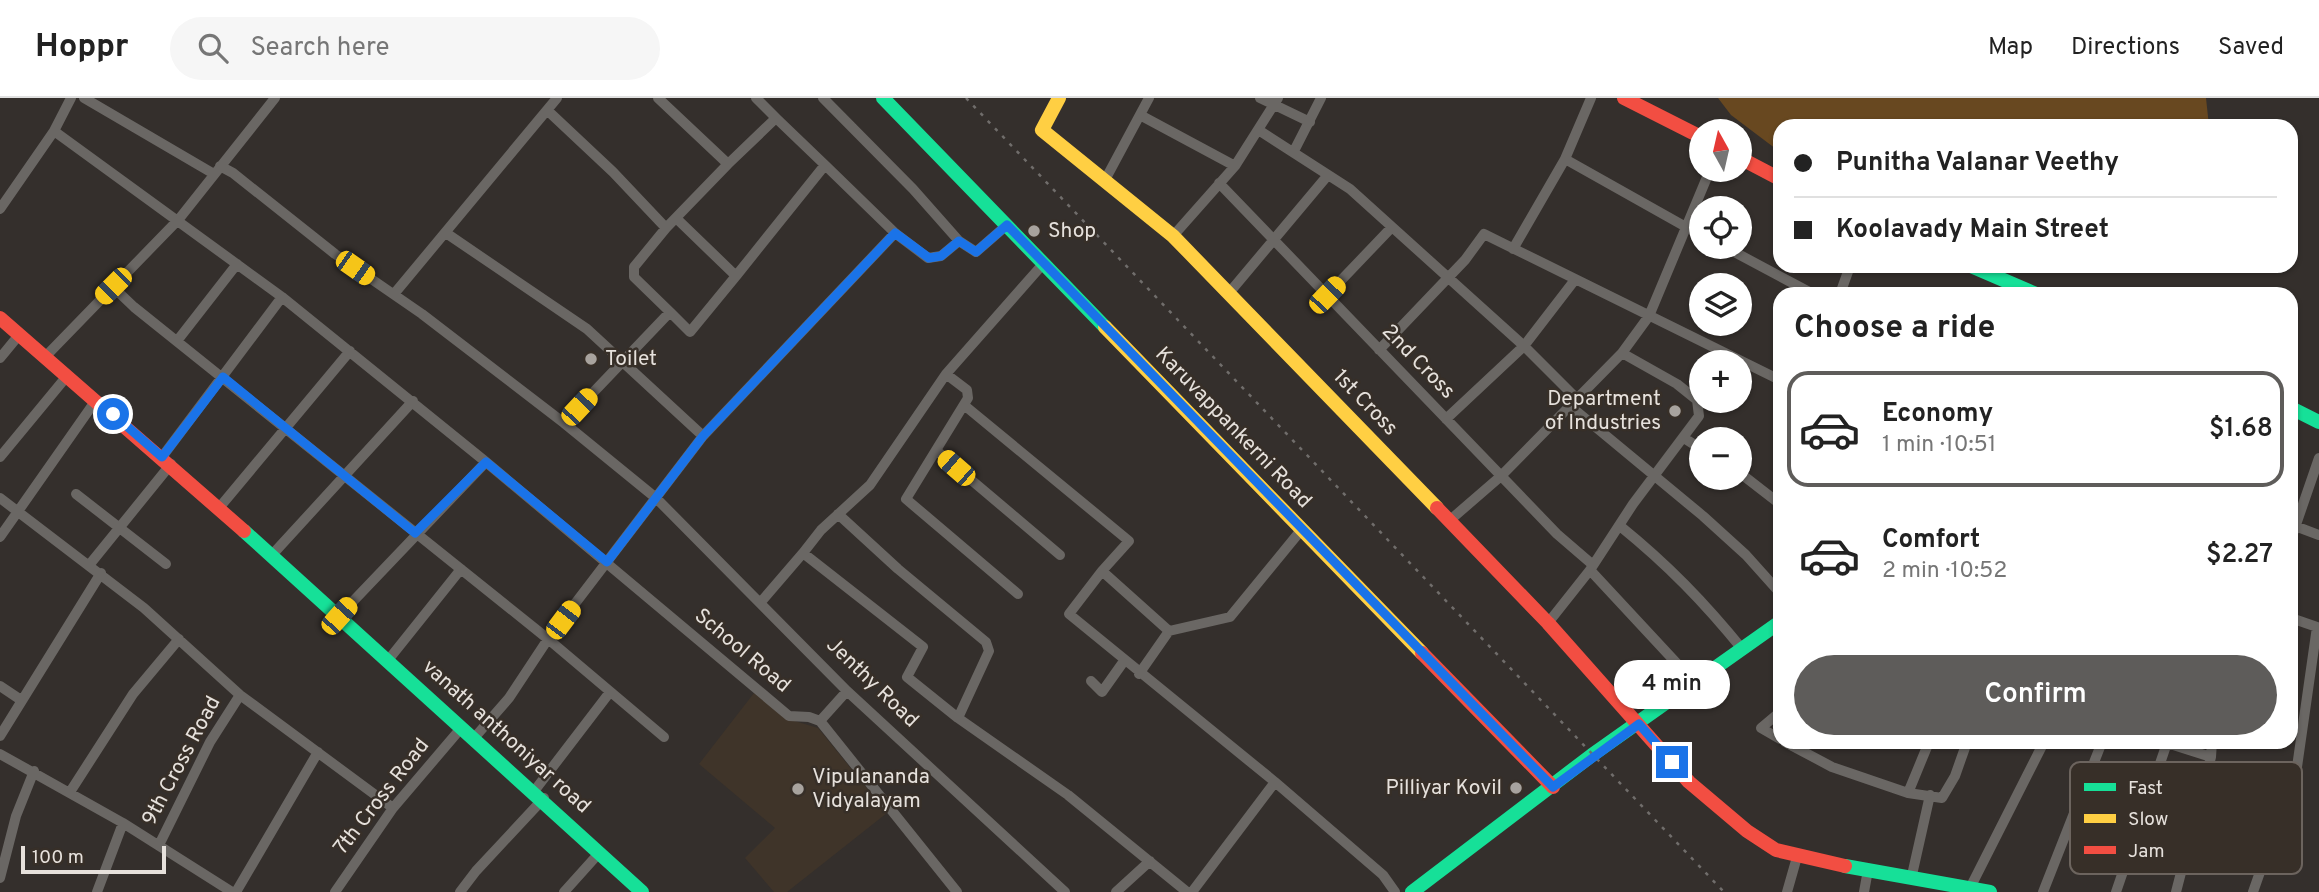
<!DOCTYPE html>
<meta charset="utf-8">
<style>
body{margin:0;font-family:Overpass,sans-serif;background:#f6f6f6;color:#222;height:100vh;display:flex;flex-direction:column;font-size:26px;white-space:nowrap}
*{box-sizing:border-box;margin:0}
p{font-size:23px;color:#767676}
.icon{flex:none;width:38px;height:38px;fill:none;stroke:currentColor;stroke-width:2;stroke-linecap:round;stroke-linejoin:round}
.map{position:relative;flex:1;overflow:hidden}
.details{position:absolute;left:1773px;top:189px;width:525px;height:462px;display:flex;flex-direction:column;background:#fff;border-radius:21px;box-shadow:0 2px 5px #0004}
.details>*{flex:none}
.guide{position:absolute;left:1773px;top:21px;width:525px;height:154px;border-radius:21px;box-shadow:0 2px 5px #0004;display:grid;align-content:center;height:154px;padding:0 21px;background:#fff}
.needle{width:46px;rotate:352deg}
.fabs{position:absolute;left:1689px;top:21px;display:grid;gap:14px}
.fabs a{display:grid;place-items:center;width:63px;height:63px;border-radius:50%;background:#fff;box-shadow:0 2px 5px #0004;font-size:35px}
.scale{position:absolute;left:21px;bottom:18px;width:145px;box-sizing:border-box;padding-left:7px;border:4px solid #e6e1dc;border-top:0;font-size:19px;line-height:24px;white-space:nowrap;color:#e6e1dc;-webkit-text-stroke:5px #372f28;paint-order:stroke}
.end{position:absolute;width:32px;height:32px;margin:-16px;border:9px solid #1a73e8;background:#fff;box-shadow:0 0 0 4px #fff}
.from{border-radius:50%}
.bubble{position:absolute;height:49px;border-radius:24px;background:#fff;box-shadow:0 2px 5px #0004;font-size:23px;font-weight:600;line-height:49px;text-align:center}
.car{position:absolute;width:21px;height:42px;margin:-21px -10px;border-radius:9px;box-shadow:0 0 5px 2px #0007;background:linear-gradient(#f5c518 24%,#345 0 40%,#f5c518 0 76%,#345 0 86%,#f5c518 0)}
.guide b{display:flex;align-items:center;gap:24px;height:66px;font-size:26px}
.guide b+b{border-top:2px solid #e0e0e0}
.guide i{width:18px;height:18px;background:#222}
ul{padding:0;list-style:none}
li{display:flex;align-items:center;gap:21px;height:116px;margin:0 14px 10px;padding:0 7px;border:4px solid transparent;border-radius:21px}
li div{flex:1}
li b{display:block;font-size:26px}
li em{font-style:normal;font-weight:600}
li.active{border-color:#5e5c5a}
li>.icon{width:63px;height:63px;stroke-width:1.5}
h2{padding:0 21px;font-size:32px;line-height:84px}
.primary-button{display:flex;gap:14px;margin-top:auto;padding:14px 21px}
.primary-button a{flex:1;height:80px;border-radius:42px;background:#5e5c5a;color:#fff;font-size:28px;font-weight:600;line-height:80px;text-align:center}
header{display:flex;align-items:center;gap:42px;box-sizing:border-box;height:98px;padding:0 35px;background:#fff;border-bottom:2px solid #e0e0e0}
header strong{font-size:33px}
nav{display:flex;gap:38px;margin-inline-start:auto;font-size:24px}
.search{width:490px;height:63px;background:#f6f6f6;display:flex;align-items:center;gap:18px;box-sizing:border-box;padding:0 24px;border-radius:38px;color:#767676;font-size:26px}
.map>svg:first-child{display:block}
</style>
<header>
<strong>Hoppr</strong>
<div class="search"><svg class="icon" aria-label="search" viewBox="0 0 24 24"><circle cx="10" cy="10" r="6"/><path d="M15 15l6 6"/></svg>Search here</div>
<nav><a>Map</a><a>Directions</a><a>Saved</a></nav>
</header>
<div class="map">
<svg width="2319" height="794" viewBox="0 0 2319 794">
<rect width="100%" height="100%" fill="#342f2c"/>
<path fill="#3f3429" d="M 754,595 L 788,621 L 818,630 L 887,715 L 787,794 L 774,794 L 745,760 L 775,730 L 699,666 Z"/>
<path fill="#684820" d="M 1718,0 L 2206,0 L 2209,28 L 1780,28 L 1780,54 L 1731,17 Z"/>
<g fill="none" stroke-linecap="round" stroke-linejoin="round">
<path stroke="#6a6764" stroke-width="10" d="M 84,0 L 214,76
M 756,0 L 776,20
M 823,0 L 913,91 L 959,143
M 1260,0 L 1310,24
M 547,12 L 613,74 L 666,130 L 728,66 L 658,0
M 1140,17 L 1235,68
M 54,33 L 282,199 L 486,364 L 789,618 L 809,619 L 820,623 L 957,794
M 1260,33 L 1350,91 L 1524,248 L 1576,300
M 1294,53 L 1321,0
M 1565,61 L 1686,129
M 728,66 L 776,20 L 825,67 L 736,178
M 825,67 L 895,135 L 928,160 L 941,158 L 959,143 L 976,154 L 1007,127
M 220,68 L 233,75 L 335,156 L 422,216 L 564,325 L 656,400 L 847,593 L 1065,794
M 1105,82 L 1149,0
M 1219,85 L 1557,436 L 1593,467
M 0,111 L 54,33 L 71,0
M 1688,125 L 1701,134
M 446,135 L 587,231 L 703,338
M 1173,138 L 1235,68 L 1278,0
M 1725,149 L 1813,196
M 1513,151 L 1565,61 L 1591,0
M 113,189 L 134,209 L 548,541 L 664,639
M 1229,195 L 1328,77
M 394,196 L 557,0
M 1840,196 L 1850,168
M 1327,197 L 1392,129
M 670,214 L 690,234 L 736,178 L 676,120
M 177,243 L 237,166
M 1379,252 L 1465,162 L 1484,136 L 1780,282
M 45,259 L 179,121 L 275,0
M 0,260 L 19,237
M 946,276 L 967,292 L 968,300 L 906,401 L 1018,496
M 964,307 L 1129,443 L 1102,473
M 1569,307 L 1703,418 L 1746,457 L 1780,495
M 1446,321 L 1524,248 L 1574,183
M 564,325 L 670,214 L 634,179 L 634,169 L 666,130
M 1684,340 L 1701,351
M 937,353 L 1060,457
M 0,359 L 67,278
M 162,359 L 282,199
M 1740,375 L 1780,406
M 76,396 L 166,466
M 0,400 L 144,510 L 240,597 L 393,710
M 219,410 L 350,253
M 838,416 L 898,471 L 986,544 L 989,553 L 958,620
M 1449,423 L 1501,378 L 1622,255 L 1649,218 L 1710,72
M 1620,428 C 1668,467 1704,504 1743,552
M 2295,428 L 2319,437
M 0,439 L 96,302
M 2291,441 L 2319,360
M 803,455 L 821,432 L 870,387 L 946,276 L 1043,166
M 271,458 L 413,303
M 90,466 L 171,366
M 1590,472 L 1633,406 L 1699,318 L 1697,302 L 1677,286 L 1622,255
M 760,505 L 803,455 L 923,549 L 907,579 L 958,620 L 1068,697 L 1187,794
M 339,518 L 486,364
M 1548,525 L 1590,472 L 1695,585
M 389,561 L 461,471
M 1139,576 L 1169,533
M 1091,583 L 1102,594 L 1124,563
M 0,588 L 21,602
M 1780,614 L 1761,630 L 1780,641
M 820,623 L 847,593
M 0,638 L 101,475
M 475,639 L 509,600 L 548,541 L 703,338 L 895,135
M 1785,644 L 1832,669 L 1908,695 L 1942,700 L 1955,678 L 1967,644
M 0,656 L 123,725 L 232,794
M 1275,684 L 1383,777 L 1395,794
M 535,692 L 610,594
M 70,694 L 133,596 L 179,541
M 1908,695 L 1929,644
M 159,747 L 210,644 L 240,597
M 1912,777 L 1930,697
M 0,780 L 16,718 L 34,673
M 1970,790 L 2044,644
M 97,794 L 123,725
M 236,794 L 318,654
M 335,794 L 393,710 L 462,629
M 460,794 L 476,773 L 544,700
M 564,794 L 600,754
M 1116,794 L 1150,763
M 1192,794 L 1275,684 L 1069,516 L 1102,473 L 1169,533 L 1230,519 L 1302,431
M 1787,794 L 1797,759
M 1864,794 L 1868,772
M 2043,794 L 2102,644
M 2116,794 L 2167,645 L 2211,659
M 2176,794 L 2211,659 L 2212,644
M 2253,794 L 2297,669 L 2317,529 L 2291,520"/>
<path stroke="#16e098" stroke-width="14" d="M 883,0 L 1105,229
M 1971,168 L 2036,196
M 2291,310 L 2319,324
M 244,433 L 642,794
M 1845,768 L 1990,794
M 1412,794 L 1592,657 L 1780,524"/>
<path stroke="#ffcf43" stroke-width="14" d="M 1059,0 L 1042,32 L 1173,138 L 1437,410
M 1105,229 L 1422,555"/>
<path stroke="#f24e42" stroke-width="14" d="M 1624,0 L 1701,39
M 1740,60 L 1780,81
M 0,220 L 244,433
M 1437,410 L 1548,525 L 1689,684 L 1747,733 L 1776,752 L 1845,768
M 1422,555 L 1553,689"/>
<path stroke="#706d6b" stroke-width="2.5" stroke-dasharray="3.5 7" stroke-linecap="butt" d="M 966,0 L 1724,794"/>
</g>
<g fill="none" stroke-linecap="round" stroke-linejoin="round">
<path stroke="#1a73e8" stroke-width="9" d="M 113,316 L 162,359 L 223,279 L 415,435 L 486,364 L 607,464 L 703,338 L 895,135 L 929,160 L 941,158 L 959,143 L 976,154 L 1007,127 L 1553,689 L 1639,626 L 1672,664"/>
</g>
<g fill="#a8a39e" stroke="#372f28" stroke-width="2.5">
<circle cx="1034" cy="133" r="7"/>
<circle cx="591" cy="261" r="7"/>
<circle cx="1675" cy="313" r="7"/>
<circle cx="1516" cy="690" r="7"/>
<circle cx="798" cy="691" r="7"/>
</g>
<g text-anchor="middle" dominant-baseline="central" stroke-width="5" stroke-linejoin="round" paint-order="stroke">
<g font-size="21" fill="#e6e1dc" stroke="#372f28" text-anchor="start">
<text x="1048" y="133">Shop</text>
<text x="605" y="261">Toilet</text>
<text x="1661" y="301" text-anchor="end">Department<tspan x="1661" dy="24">of Industries</tspan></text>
<text x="812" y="679">Vipulananda<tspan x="812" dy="24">Vidyalayam</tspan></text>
<text x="1502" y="690" text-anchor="end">Pilliyar Kovil</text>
</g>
<g font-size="21" fill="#e6e1dc" stroke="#372f28">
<text transform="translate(1418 264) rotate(46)">2nd Cross</text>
<text transform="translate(1365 305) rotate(46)">1st Cross</text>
<text transform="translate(1233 330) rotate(46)">Karuvappankerni Road</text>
<text transform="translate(742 553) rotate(40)">School Road</text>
<text transform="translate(872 585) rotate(44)">Jenthy Road</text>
<text transform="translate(506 639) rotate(42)">vanath anthoniyar road</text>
<text transform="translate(182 663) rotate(-62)">9th Cross Road</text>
<text transform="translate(382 699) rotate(-52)">7th Cross Road</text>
</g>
</g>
<rect x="2070" y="664" width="232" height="112" rx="10" fill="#372f28" stroke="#6c645e" stroke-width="2"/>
<rect x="2084" y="685" width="32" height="8" fill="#16e098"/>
<rect x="2084" y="716" width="32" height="9" fill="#ffcf43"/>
<rect x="2084" y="748" width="32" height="8" fill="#f24e42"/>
<g font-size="19" fill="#e6e1dc">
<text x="2128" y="696">Fast</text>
<text x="2128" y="727">Slow</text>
<text x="2128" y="759">Jam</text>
</g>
</svg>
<div class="fabs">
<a><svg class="needle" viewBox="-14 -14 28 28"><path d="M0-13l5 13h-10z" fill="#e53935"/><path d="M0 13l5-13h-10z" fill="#767676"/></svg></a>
<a><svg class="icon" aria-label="locate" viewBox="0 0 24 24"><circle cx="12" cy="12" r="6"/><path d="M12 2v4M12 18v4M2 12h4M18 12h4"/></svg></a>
<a><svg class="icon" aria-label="layers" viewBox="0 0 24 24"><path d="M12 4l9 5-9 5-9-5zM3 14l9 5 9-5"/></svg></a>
<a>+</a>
<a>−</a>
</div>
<div class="scale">100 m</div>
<i class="end from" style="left:113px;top:316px"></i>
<i class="end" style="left:1672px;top:664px"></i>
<div class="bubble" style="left:1614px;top:562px;width:116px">4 min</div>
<i class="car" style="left:355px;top:170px;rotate:125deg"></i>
<i class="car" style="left:113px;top:188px;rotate:225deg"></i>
<i class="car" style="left:1327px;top:197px;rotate:44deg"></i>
<i class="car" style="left:579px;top:309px;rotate:43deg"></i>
<i class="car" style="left:956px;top:370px;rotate:311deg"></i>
<i class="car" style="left:339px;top:518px;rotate:42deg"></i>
<i class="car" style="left:563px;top:522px;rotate:37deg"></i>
<div class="guide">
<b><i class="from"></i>Punitha Valanar Veethy</b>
<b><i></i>Koolavady Main Street</b>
</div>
<section class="details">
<h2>Choose a ride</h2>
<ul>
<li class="active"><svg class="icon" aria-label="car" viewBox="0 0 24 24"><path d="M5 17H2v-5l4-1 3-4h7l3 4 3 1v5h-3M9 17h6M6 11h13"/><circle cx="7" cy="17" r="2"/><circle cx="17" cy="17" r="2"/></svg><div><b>Economy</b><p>1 min · 10:51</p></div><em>$1.68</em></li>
<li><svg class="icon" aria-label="car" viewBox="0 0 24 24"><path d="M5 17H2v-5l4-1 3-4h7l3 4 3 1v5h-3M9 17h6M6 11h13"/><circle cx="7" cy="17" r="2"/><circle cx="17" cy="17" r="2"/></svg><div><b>Comfort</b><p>2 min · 10:52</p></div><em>$2.27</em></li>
</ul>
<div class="primary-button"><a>Confirm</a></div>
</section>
</div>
